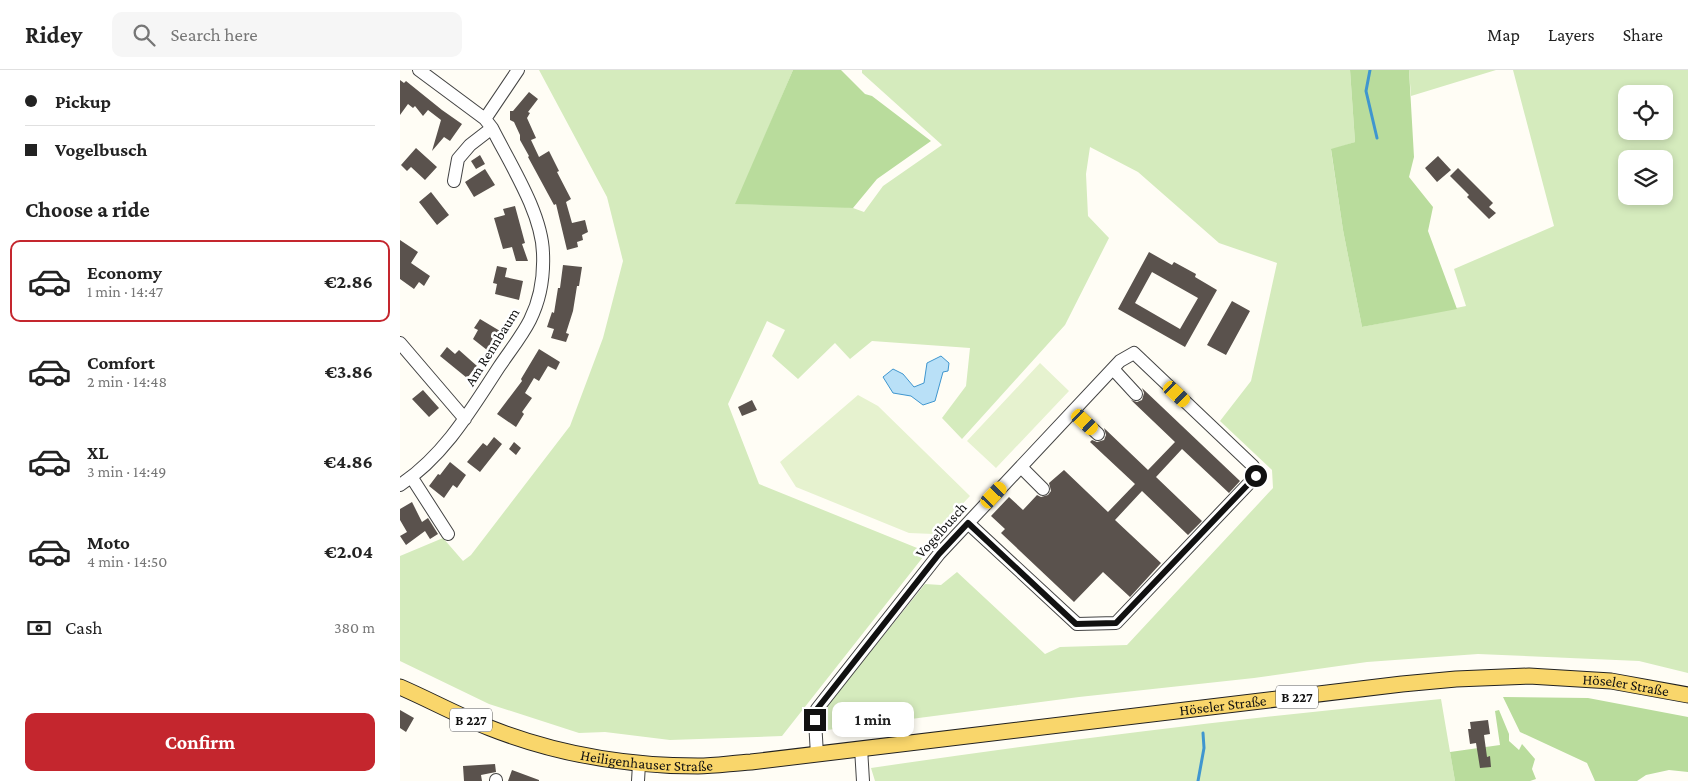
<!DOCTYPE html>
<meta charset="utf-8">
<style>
body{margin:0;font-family:"Crimson Pro",serif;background:#f6f6f6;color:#222;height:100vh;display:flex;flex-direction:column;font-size:19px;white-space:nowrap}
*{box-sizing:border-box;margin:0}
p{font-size:16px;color:#767676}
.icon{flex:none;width:28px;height:28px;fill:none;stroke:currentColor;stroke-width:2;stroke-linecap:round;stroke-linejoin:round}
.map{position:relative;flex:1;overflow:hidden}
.side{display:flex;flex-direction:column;background:#fff;width:400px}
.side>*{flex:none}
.guide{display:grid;align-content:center;height:110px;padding:0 25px;background:#fff}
.fabs{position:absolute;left:1218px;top:15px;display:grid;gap:10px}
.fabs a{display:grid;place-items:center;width:55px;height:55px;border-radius:10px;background:#fff;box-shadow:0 2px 8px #0003;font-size:25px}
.end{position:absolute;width:22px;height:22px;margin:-11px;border:6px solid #111;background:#fff;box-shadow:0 0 0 2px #fff}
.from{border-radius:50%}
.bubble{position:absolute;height:35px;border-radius:10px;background:#fff;box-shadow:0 2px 8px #0003;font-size:16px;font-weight:700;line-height:35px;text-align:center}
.car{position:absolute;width:15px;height:30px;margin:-15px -8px;border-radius:6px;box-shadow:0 0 4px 1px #0007;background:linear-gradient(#f5c518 24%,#345 0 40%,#f5c518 0 76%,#345 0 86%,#f5c518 0)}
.guide b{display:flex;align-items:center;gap:18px;height:48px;font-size:19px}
.guide b+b{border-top:1px solid #e0e0e0}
.guide i{width:12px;height:12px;background:#222}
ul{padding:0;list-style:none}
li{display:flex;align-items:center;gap:15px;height:82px;margin:0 10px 8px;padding:0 15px;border:2px solid transparent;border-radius:10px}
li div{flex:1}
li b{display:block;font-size:19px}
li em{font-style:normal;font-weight:700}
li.on{border-color:#c4262e}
li>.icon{width:45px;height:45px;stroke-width:1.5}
h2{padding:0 25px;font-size:22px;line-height:60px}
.pay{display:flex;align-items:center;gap:12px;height:55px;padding:0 25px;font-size:19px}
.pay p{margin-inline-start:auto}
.button{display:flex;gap:10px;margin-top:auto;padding:10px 25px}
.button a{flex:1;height:58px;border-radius:10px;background:#c4262e;color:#fff;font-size:20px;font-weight:700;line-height:58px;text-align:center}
header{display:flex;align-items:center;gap:30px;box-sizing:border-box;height:70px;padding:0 25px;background:#fff;border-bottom:1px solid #e0e0e0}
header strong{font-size:24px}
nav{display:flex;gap:28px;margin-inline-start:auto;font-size:18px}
.search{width:350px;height:45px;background:#f6f6f6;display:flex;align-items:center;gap:12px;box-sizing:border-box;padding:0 18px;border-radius:10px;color:#767676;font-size:19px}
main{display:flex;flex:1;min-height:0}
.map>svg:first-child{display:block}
</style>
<header>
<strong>Ridey</strong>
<div class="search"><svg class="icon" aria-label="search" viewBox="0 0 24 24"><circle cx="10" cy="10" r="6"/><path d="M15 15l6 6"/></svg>Search here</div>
<nav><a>Map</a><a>Layers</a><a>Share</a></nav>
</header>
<main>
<section class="side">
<div class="guide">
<b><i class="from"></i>Pickup</b>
<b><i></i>Vogelbusch</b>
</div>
<h2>Choose a ride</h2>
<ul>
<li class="on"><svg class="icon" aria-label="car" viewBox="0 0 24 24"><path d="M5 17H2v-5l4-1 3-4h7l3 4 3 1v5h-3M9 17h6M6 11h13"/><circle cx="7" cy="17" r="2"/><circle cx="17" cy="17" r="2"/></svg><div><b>Economy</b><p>1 min · 14:47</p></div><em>€2.86</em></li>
<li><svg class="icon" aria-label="car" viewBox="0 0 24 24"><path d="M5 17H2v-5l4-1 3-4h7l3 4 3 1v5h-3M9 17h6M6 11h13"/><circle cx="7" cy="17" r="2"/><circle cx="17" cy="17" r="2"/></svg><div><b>Comfort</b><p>2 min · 14:48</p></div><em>€3.86</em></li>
<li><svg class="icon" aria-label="car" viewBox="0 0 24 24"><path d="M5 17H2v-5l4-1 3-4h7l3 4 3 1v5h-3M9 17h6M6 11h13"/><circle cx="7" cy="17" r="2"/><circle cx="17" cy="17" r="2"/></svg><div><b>XL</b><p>3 min · 14:49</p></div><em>€4.86</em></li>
<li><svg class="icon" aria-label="car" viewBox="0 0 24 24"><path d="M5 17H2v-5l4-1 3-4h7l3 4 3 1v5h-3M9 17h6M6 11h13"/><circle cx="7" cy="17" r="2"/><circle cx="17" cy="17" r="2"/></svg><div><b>Moto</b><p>4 min · 14:50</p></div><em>€2.04</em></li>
</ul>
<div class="pay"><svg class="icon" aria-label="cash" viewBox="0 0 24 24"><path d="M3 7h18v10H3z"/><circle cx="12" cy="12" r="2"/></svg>Cash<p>380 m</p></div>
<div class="button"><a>Confirm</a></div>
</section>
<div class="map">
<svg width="1288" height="711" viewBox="0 0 1288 711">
<rect width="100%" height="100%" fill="#fffdf5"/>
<path fill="#d5ebbd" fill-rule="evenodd" d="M 139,0 L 393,0 L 336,134 L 437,136 L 453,138 L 464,142 L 483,116 L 542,75 L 462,3 L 462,0 L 950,0 L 955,72 L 931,80 L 943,160 L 962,257 L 1066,236 L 1054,199 L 1154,156 L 1113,0 L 1288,0 L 1288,603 L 1239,591 L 1078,584 L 967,592 L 854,608 L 679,627 L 427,660 L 422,642 L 525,514 L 541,515 L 557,502 L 645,584 L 660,577 L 727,575 L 873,418 L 872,400 L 820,351 L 851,311 L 877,193 L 819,173 L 738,102 L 690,77 L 686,104 L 688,146 L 709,168 L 665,255 L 562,369 L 542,348 L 566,316 L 570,278 L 472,271 L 450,289 L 435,273 L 398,309 L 372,286 L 385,260 L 367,251 L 328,334 L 359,414 L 527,482 L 382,666 L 270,670 L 205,662 L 179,663 L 89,634 L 0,591 L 0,486 L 43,468 L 63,491 L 71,485 L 170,356 L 203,268 L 223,191 L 207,127 ZM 1226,24 L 1264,24 L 1264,61 L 1226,61 ZM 1226,89 L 1264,89 L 1264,126 L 1226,126 Z
M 1009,0 L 1096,0 L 1011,26 Z
M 1041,629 L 1055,711 L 475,711 L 471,698 C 660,670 850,647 1041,629 Z"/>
<path fill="#b9dc9c" d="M 393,0 L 441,0 L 465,24 L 472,26 L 531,71 L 477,109 L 453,138 L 335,134 Z
M 950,0 L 1009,0 L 1014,87 L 1009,107 L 1033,137 L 1028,161 L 1057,239 L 962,257 L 943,160 L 931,79 L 955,72 Z
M 1103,627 L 1188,628 L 1288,647 L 1288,702 L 1269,700 L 1246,705 L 1237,711 L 1195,711 L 1187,693 L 1120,662 Z
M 1099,640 L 1109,664 L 1109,671 L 1119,680 L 1122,674 L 1135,689 L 1132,699 L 1136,709 L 1130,711 L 1055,711 L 1050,682 L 1100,675 L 1095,641 Z"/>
<path fill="#e6f2cf" d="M 640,293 L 669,321 L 596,398 L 567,371 Z
M 458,325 L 478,336 L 570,426 L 534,464 L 509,463 L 396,417 L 380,392 Z"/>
<path fill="#b9e0f7" stroke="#3f96cf" d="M 541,286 L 549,293 L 548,301 L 543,302 L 535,331 L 523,335 L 511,326 L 493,323 L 483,307 L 493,299 L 503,304 L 514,317 L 524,313 L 527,293 Z"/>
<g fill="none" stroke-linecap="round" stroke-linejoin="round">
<path stroke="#3f96cf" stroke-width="3" d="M 970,0 L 966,21 L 977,68
M 798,711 L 804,678 L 803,663"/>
</g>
<path fill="#5a524d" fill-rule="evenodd" d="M 0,10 L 4,13 L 6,11 L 42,40 L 62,54 L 50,71 L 44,67 L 32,81 L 41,50 L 28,40 L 23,46 L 15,36 L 13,38 L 8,34 L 0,45 Z
M 129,22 L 138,29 L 128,42 L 130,43 L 127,48 L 136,68 L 131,70 L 139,87 L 149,81 L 159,101 L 157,102 L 171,129 L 166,132 L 172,153 L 185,150 L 188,162 L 182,165 L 183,170 L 177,172 L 178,177 L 167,180 L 156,134 L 154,135 L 128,87 L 129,86 L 120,70 L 120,65 L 114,52 L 110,50 L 110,41 L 113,41 Z
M 16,78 L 37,97 L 25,110 L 11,97 L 7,101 L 1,95 Z
M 80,85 L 85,94 L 76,99 L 71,91 Z
M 1038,86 L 1051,100 L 1037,112 L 1025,98 Z
M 1058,98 L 1093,133 L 1089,137 L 1096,143 L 1089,149 L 1067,127 L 1069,125 L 1050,106 Z
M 85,99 L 95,115 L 74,127 L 65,112 Z
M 31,122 L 49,145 L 37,155 L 19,132 Z
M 115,136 L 125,173 L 122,174 L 128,191 L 116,191 L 112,177 L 103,179 L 94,148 L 105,145 L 103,139 Z
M 0,170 L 18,182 L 11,193 L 30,206 L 24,216 L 19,212 L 14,219 L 0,209 Z
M 749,182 L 772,195 L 774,192 L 796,204 L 795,207 L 817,220 L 785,277 L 718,239 ZM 752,202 L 798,228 L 780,259 L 735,233 Z
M 163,195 L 182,197 L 179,216 L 177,216 L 173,241 L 166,263 L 169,264 L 166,272 L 151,268 L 154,259 L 147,257 L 152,242 L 154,243 L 158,218 L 160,218 Z
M 97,196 L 107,198 L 105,207 L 123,211 L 119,230 L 95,224 L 97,214 L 93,213 Z
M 832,231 L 850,241 L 826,285 L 807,275 Z
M 80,249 L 100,261 L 87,280 L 73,269 L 78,260 L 74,258 Z
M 47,277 L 55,284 L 59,280 L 77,296 L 67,308 L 40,286 Z
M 139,279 L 160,292 L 156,300 L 148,296 L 139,311 L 134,308 L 125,323 L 132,328 L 122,342 L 124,344 L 116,357 L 97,344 L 122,311 L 121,309 Z
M 742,318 L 840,411 L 829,423 L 782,379 L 756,407 L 802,451 L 788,465 L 742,421 L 715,450 L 761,493 L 730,527 L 703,502 L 674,532 L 601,463 L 605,459 L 591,446 L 609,427 L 623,440 L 637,425 L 641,427 L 648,425 L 651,421 L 649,413 L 664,400 L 708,442 L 735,414 L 690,372 L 692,370 L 697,372 L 704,370 L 706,365 L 704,358 L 748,400 L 775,372 L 731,330 L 737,332 L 742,330 L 744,323 Z
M 23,320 L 39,338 L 29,347 L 12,329 Z
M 352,330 L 357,340 L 342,346 L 338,337 Z
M 94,367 L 102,374 L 80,402 L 67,392 L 83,373 L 87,376 Z
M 114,372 L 121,378 L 116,385 L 109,379 Z
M 50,392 L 66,405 L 57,418 L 53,415 L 44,428 L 29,416 L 38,404 L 40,405 Z
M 12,432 L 22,452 L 28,448 L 38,464 L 30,469 L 25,461 L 6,475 L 0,466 L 7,462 L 0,450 L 0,439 Z
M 0,640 L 14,648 L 6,662 L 0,658 Z
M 1088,650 L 1090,664 L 1084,665 L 1087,687 L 1090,686 L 1091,697 L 1080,698 L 1076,673 L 1070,674 L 1068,659 L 1071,659 L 1070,652 Z
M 95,694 L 96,702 L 81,705 L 82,711 L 64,711 L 63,696 Z
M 112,700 L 139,710 L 139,711 L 108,711 Z"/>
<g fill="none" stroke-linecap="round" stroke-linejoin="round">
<defs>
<path id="minor" d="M 85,49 L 118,0
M 54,111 L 58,89 L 70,75 L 92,58
M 0,273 L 65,349
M 713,299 L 736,324
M 673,341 L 698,364
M 621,397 L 643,419
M 12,408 L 48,464
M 0,415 C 44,386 71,340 99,297 C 109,282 122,266 130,250 C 140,230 144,205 143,183 C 142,143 110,94 92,58 L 85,49 L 19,0
M 461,678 L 463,711
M 417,685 L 415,650 L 417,639 L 539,484 L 720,291 L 734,283 L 853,396 L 856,406 L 716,553 L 677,554 L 568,453
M 96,710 L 96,711
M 238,711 L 239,694"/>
<g id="major">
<path id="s1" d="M 0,617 C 30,630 59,646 90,658 C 156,684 227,696 298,696 C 315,696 333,693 351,692 L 1002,614 L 1056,609 L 1129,606 L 1211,611 L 1288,625"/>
</g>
</defs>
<use href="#minor" stroke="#444" stroke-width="14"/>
<use href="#major" stroke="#222" stroke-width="17"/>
<use href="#minor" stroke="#fff" stroke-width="12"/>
<use href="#major" stroke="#f9d66b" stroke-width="15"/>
</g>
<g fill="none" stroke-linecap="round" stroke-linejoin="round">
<path stroke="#111" stroke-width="6" d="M 415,650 L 417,639 L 539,484 L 568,453 L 676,554 L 716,553 L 856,406"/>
</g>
<g text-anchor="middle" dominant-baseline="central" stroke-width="5" stroke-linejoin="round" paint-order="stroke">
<g fill="#fff" stroke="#585858" stroke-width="1">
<rect x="876" y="615.5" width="42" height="23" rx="4"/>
<rect x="50" y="638.5" width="42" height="23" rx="4"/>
</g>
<g font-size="14" font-weight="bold" fill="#111">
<text x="897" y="627">B 227</text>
<text x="71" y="650">B 227</text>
</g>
<g font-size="15" fill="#111" stroke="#fff">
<text transform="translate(92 277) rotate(-58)">Am Rennbaum</text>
<text transform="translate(541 460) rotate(-48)">Vogelbusch</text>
<text stroke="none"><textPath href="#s1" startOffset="1245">Höseler Straße</textPath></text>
<text stroke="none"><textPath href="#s1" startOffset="840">Höseler Straße</textPath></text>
<text stroke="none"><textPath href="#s1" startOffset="260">Heiligenhauser Straße</textPath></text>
</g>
</g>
</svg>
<div class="fabs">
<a><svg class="icon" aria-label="locate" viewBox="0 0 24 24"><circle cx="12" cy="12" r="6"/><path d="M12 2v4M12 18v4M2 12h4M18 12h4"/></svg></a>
<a><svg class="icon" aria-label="layers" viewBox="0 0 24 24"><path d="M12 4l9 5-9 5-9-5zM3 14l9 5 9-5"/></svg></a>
</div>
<i class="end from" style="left:856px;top:406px"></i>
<i class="end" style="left:415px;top:650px"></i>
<div class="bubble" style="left:432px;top:632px;width:82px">1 min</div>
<i class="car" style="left:777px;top:324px;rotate:133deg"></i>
<i class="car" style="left:685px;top:352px;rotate:133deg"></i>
<i class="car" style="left:594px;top:425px;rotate:43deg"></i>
</div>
</main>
